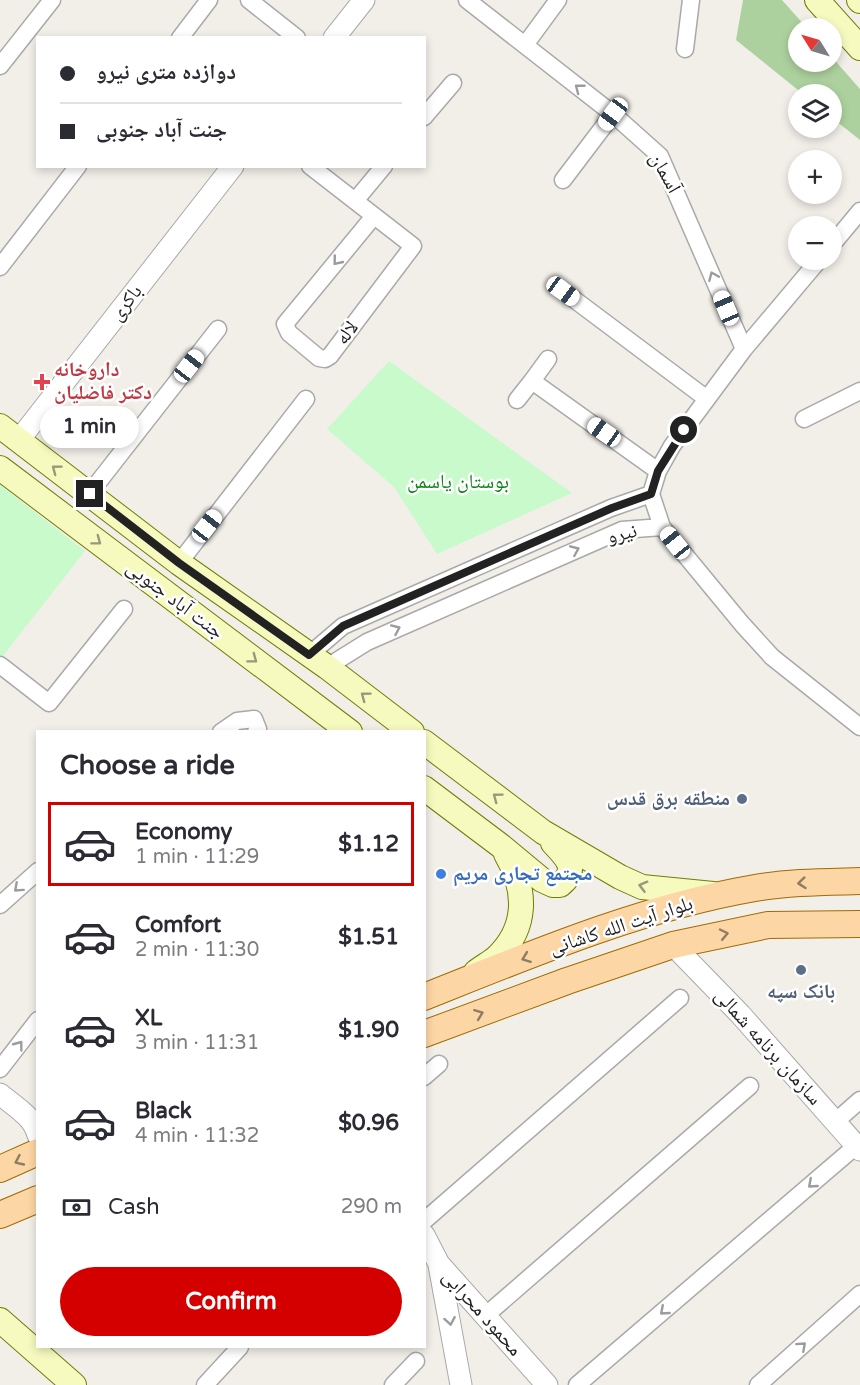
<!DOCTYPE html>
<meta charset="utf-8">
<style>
body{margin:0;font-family:"Varela Round","Noto Naskh Arabic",sans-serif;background:#f7f7f7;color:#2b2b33;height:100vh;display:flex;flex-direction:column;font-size:22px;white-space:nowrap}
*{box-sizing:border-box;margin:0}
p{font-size:20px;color:#7c7c81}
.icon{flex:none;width:33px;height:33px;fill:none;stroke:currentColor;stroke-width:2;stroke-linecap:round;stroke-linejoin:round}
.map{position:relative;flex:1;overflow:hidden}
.panel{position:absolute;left:36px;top:730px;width:390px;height:618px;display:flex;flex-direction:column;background:#fff;border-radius:0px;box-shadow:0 3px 9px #0003}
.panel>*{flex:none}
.top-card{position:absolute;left:36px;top:36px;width:390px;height:132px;border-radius:0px;box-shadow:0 3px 9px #0003;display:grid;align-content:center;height:132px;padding:0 24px;background:#fff}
.needle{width:39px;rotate:307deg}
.controls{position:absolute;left:788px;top:18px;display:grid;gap:12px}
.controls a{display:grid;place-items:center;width:54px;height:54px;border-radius:50%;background:#fff;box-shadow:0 3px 9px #0003;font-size:30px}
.end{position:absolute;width:27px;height:27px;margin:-14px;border:8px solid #222;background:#fff;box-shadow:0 0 0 3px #fff}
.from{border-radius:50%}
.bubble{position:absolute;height:42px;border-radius:21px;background:#fff;box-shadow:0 3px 9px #0003;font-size:20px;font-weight:700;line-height:42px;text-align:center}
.car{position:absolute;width:18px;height:36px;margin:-18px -9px;border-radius:8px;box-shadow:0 0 4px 2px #0007;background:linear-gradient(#fff 24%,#345 0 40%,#fff 0 76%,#345 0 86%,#fff 0)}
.top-card b{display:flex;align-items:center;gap:21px;height:57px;font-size:22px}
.top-card b+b{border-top:2px solid #e1e1e2}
.top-card i{width:15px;height:15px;background:#2b2b33}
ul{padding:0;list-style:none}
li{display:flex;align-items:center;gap:18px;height:84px;margin:0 12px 9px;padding:0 12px;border:3px solid transparent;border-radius:0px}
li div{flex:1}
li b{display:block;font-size:22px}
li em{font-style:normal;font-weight:700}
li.current{border-color:#d40000}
li>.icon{width:54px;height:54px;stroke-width:1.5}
h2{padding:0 24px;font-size:27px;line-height:72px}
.pay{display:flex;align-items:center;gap:15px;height:66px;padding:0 24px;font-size:22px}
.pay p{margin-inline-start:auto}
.button{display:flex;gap:12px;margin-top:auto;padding:12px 24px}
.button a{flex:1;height:69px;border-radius:36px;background:#d40000;color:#fff;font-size:24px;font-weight:700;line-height:69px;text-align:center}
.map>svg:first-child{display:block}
</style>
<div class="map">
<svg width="860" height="1385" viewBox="0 0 860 1385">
<rect width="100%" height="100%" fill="#f2efe9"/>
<path fill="#add19e" d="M 743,0 L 782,0 L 807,28 L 798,28 L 798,62 L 831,62 L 831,56 L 860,89 L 860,140 L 831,117 L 831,94 L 803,94 L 736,40 Z"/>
<path fill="#c8facc" d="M 389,361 L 572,493 L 437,554 L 394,487 L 327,429 Z
M 0,485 L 85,551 L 2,657 L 0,656 Z"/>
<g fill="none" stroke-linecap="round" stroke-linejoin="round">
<defs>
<path id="minor" d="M 249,0 L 297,38
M 467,0 L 613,114 L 660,156 L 744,349
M 180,38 L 209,0
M 525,45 L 558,0
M 685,49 L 691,0
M 0,66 L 52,0
M 424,117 L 453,83
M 310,166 L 413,246 L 330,356 L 325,359 L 319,358 L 289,333 L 285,324 L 374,216
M 563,180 L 613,114
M 355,201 L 384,166
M 831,246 L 860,211
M 819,260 L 744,349 L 672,446 L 658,471 L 651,494 L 662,527 L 742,624 L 772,657 L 860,727
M 0,267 L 78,166
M 563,291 L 707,399
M 548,359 L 532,381 L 658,471
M 517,400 L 532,381
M 804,419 L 860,391
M 89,494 L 218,329
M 179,563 L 306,399
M 309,655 L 343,626 L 611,508 L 651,494
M 0,665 L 49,703 L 124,609
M 327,667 L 367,642 L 622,530 L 662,527
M 221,732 L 237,721 L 254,719 L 258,729 L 256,732
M 0,905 L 38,871
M 0,1069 L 38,1020
M 424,1077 L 439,1064
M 835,1122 L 860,1100
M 424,1221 L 680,998
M 485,1316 L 750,1086
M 205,1385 L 240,1347
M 393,1385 L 416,1361
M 577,1385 L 856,1146
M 758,1385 L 860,1294"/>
<path id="tertiary" d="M 334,38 L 364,0
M 19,440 L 233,166
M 673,945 L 740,1014 L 860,1150
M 0,1094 C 14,1106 33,1116 38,1135
M 424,1235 L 439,1264 L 547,1385
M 439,1265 L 461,1385"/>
<path id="secondary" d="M 817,0 L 860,48
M 859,0 L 860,1
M 0,426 L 179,563 L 327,667 L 412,732
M 0,468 L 350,732
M 424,742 L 543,832 L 620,877 L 642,887 L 713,894
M 424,788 L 501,846 L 542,880 L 553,885 L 560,885 C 580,869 566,857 553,843
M 476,972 C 482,967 490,963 496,958 C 528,928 527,890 506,854
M 0,1320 L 74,1385"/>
<path id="primary" d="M 424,997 C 532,954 640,908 755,888 C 790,882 825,882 860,881
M 424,1034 L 567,981 L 673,945 L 768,925 L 860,924
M 0,1169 L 38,1152
M 0,1215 L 38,1199"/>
</defs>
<use href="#minor" stroke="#a9a9a9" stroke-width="19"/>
<use href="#tertiary" stroke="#a9a9a9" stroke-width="23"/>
<use href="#secondary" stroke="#707d05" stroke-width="26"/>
<use href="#primary" stroke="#a06b00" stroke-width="28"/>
<use href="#minor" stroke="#fff" stroke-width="16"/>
<use href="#tertiary" stroke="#fff" stroke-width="21"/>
<use href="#secondary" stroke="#f7fabf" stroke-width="24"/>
<use href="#primary" stroke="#fcd6a4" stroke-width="26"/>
</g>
<defs><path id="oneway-chevron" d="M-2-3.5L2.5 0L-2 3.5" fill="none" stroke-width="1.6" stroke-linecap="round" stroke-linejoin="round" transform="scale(1.5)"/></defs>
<g stroke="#9c9c9c">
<use href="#oneway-chevron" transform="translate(579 88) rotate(-142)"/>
<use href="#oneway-chevron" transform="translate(337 261) rotate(129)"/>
<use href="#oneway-chevron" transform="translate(713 276) rotate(-113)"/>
<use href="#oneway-chevron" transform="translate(575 550) rotate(-23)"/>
<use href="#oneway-chevron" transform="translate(396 629) rotate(-24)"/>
<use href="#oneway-chevron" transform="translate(18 888) rotate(138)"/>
<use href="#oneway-chevron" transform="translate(19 1045) rotate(-53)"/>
<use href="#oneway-chevron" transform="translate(812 1184) rotate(139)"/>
<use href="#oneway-chevron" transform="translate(664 1311) rotate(139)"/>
<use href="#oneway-chevron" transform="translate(450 1321) rotate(80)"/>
<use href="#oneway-chevron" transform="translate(802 1346) rotate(-42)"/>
</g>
<g stroke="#979978">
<use href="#oneway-chevron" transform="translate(56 469) rotate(-143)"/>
<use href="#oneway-chevron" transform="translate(97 541) rotate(37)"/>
<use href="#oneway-chevron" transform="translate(253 659) rotate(37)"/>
<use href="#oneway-chevron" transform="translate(365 696) rotate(-143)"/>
<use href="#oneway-chevron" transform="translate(497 797) rotate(-143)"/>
<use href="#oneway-chevron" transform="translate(643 886) rotate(-165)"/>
</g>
<g stroke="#8f7c63">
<use href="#oneway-chevron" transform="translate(802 883) rotate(174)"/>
<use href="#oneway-chevron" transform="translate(724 934) rotate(-12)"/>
<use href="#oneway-chevron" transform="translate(526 958) rotate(159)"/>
<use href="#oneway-chevron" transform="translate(479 1014) rotate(-21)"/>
<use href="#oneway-chevron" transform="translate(19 1161) rotate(155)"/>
</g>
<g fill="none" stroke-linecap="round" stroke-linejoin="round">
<path stroke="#222" stroke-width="8" d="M 90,494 L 179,563 L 309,655 L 343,626 L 612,508 L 651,494 L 658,471 L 684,430"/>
</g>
<path fill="#e0444e" stroke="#fff" stroke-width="2" d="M39 373h6v6h6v6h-6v6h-6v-6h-6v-6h6z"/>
<g fill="#5c6f8a" stroke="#fff" stroke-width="2">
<circle cx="742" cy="799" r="6"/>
<circle cx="801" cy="970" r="6"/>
</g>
<circle fill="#3f7fe0" stroke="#fff" stroke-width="2" cx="441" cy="874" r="6"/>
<g text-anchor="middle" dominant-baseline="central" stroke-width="5" stroke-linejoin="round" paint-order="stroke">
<g font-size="20" fill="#222" stroke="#fff">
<text transform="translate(665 173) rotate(61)">آسمان</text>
<text transform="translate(126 303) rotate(-52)">باکری</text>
<text transform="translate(347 333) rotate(-53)">لاله</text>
<text transform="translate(622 534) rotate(-14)">نیرو</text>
<text transform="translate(175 600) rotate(37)">جنت آباد جنوبی</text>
<text transform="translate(621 926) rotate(-18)">بلوار آیت الله کاشانی</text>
<text transform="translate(768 1047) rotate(48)">سازمان برنامه شمالی</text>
<text transform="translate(482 1313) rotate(48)">محمود محرابی</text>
</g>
<g font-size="20" font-weight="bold" fill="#be3a42" stroke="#fff" text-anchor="start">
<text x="54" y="370">داروخانه<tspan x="54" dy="23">دکتر فاضلیان</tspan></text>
</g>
<g font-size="20" fill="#0c8416" stroke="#fff">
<text x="458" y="482">بوستان یاسمن</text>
</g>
<g font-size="20" font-weight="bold" fill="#4e5e75" stroke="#fff" text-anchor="end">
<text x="730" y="799">منطقه برق قدس</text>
<text x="801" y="992" text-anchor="middle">بانک سپه</text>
</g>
<g font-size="20" font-weight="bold" fill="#366cbe" stroke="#fff" text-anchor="start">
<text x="453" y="874">مجتمع تجاری مریم</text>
</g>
</g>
</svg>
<div class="controls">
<a><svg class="needle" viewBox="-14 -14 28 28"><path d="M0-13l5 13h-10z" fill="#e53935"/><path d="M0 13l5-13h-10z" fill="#7c7c81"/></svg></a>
<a><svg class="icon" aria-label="layers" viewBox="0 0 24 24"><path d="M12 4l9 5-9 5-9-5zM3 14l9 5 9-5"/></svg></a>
<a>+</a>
<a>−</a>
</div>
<i class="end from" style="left:684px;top:430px"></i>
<i class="end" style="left:90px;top:494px"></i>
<div class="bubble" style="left:40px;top:406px;width:99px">1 min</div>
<i class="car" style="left:613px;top:114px;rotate:217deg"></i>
<i class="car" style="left:563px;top:291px;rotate:126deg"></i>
<i class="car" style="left:726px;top:308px;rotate:337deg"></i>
<i class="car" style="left:189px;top:366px;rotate:38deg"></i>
<i class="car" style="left:604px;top:432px;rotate:305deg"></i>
<i class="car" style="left:207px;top:526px;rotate:38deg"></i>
<i class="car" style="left:675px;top:543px;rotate:321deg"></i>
<div class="top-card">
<b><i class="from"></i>دوازده متری نیرو</b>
<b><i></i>جنت آباد جنوبی</b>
</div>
<section class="panel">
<h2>Choose a ride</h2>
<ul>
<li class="current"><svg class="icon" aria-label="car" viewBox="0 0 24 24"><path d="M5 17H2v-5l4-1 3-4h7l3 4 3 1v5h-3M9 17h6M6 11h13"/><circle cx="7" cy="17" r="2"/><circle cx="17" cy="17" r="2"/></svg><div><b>Economy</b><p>1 min · 11:29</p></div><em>$1.12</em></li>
<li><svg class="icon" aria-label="car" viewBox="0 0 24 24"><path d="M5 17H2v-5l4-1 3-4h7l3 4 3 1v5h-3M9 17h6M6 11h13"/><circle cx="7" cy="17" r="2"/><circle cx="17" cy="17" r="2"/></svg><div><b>Comfort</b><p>2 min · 11:30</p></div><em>$1.51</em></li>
<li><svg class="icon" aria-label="car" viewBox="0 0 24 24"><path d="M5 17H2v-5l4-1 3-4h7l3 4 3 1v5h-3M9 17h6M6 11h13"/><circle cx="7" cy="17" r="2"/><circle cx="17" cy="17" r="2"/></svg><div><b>XL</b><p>3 min · 11:31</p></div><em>$1.90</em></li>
<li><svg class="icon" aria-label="car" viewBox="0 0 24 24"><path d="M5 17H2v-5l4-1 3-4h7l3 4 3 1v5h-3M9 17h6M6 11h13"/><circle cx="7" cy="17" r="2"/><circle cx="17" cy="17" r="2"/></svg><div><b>Black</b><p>4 min · 11:32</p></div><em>$0.96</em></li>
</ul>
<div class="pay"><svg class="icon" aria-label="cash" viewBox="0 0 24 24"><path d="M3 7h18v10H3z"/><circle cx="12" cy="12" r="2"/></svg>Cash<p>290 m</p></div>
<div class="button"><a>Confirm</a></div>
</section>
</div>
